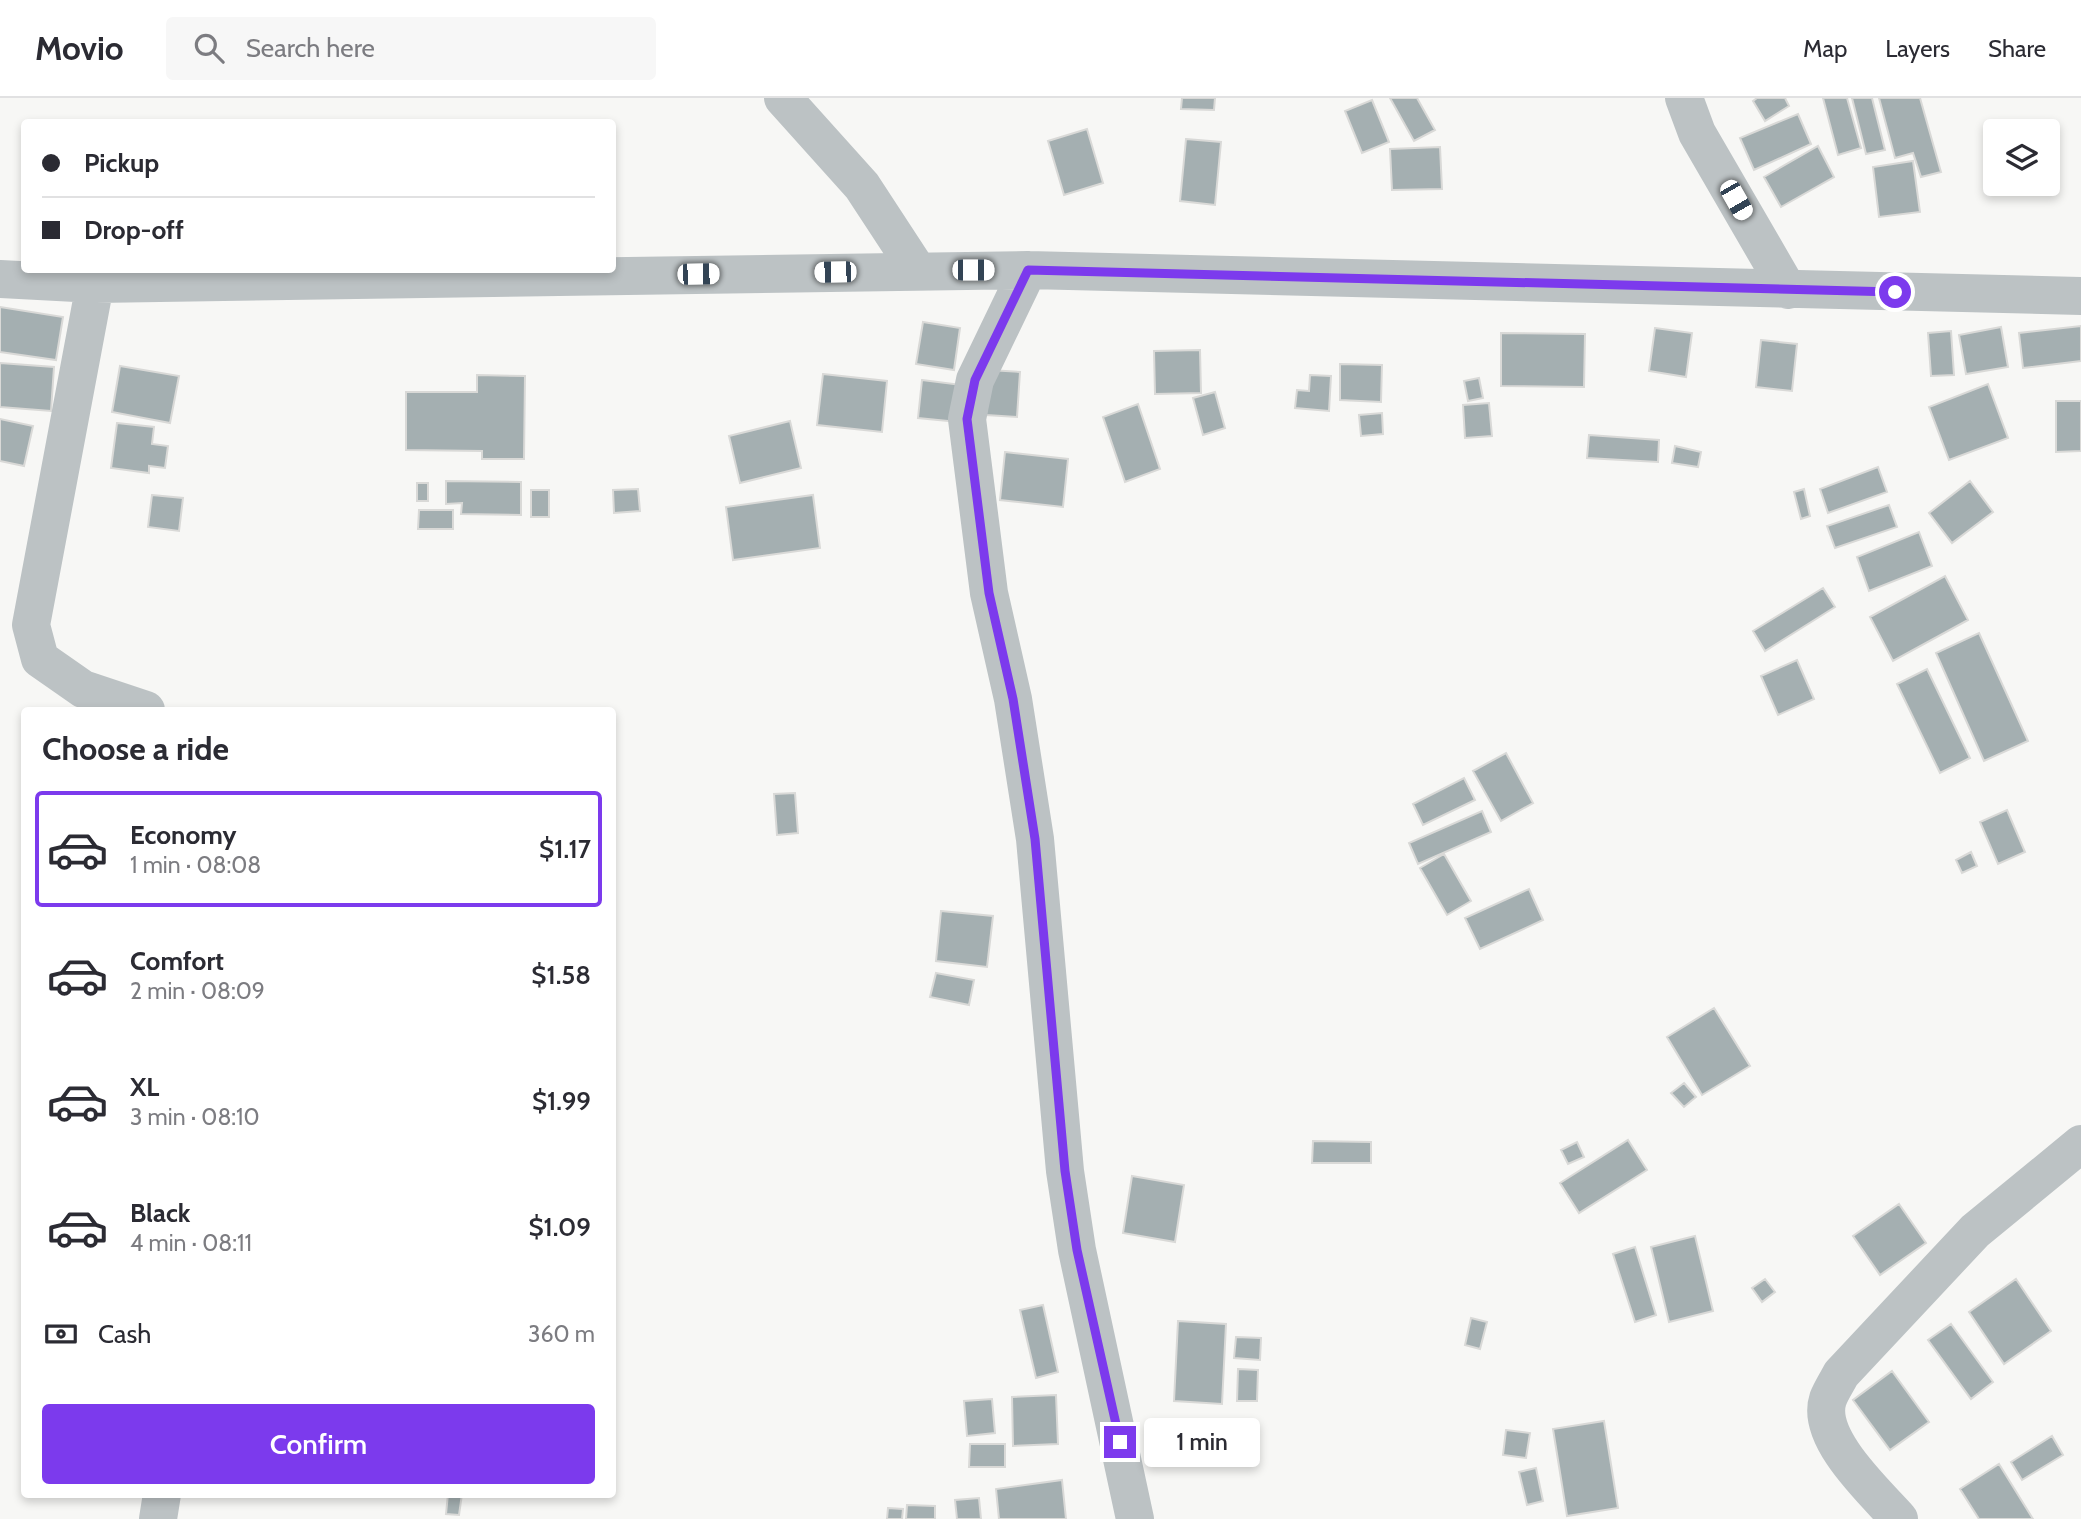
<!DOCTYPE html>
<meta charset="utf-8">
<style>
body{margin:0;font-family:Cabin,sans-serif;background:#f7f7f7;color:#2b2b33;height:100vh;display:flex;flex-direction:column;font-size:26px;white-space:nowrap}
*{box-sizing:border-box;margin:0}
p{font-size:23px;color:#7c7c81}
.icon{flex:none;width:38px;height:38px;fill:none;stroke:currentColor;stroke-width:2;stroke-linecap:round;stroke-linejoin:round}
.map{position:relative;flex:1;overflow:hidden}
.side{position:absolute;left:21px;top:609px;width:595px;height:791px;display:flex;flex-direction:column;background:#fff;border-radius:7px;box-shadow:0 4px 10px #0003}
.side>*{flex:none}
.top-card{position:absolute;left:21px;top:21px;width:595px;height:154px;border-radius:7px;box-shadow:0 4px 10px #0003;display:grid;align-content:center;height:154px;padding:0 21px;background:#fff}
.buttons{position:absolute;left:1983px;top:21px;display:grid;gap:14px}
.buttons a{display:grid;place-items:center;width:77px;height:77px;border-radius:7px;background:#fff;box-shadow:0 4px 10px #0003;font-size:35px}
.end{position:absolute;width:32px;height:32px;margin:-16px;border:9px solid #7c3aed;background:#fff;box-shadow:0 0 0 4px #fff}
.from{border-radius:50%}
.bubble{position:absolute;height:49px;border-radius:7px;background:#fff;box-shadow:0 4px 10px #0003;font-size:23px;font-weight:600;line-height:49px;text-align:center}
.car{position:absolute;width:21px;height:42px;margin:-21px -10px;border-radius:9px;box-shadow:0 0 5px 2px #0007;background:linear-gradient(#fff 24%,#345 0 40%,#fff 0 76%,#345 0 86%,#fff 0)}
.top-card b{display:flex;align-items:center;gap:24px;height:66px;font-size:26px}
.top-card b+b{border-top:2px solid #e1e1e2}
.top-card i{width:18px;height:18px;background:#2b2b33}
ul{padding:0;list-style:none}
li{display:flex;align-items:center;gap:21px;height:116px;margin:0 14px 10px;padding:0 7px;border:4px solid transparent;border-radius:7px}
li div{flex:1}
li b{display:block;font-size:26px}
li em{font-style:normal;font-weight:600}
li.current{border-color:#7c3aed}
li>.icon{width:63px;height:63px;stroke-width:1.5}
h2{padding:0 21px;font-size:32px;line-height:84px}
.pay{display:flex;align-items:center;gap:18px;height:77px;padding:0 21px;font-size:26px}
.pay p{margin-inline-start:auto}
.button{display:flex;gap:14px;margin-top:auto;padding:14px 21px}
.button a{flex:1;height:80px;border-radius:7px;background:#7c3aed;color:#fff;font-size:28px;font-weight:600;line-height:80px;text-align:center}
header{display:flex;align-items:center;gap:42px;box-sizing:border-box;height:98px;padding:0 35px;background:#fff;border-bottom:2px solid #e1e1e2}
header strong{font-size:33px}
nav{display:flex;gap:38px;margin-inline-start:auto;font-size:24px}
.search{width:490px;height:63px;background:#f7f7f7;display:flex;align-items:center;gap:18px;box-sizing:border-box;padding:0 24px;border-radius:7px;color:#7c7c81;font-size:26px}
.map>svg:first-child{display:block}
</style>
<header>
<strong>Movio</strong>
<div class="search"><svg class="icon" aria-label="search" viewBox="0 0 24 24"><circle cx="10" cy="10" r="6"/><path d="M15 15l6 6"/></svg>Search here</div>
<nav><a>Map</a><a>Layers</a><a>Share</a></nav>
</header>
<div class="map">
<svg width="2081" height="1421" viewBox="0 0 2081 1421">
<rect width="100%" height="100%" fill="#f7f7f5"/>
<path fill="#a4afb1" stroke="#d9d9d7" stroke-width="2" d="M 1182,0 L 1215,0 L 1214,12 L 1181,11 Z
M 1390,0 L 1417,0 L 1435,32 L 1414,43 Z
M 1757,0 L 1785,0 L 1789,8 L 1765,23 L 1753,3 Z
M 1823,0 L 1847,0 L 1861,50 L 1838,57 Z
M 1852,0 L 1872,0 L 1885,52 L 1866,56 Z
M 1879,0 L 1920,0 L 1941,74 L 1921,79 L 1913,55 L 1895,60 Z
M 1372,2 L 1389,44 L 1362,55 L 1345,13 Z
M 1798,16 L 1811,46 L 1754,72 L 1740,40 Z
M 1087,31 L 1103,85 L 1064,97 L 1048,43 Z
M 1186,41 L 1221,44 L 1215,107 L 1180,103 Z
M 1818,48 L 1834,79 L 1781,109 L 1764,79 Z
M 1440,49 L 1442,91 L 1392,92 L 1390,51 Z
M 1913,63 L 1920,114 L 1879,119 L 1873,69 Z
M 0,209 L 63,219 L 56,262 L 0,254 Z
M 923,224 L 960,230 L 954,272 L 916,266 Z
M 2081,228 L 2081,263 L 2023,270 L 2019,235 Z
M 2001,229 L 2008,269 L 1966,276 L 1959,237 Z
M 1655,230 L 1692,235 L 1686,279 L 1649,273 Z
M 1951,233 L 1954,277 L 1931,278 L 1928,235 Z
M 1501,235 L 1585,236 L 1584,289 L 1501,288 Z
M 1761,242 L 1797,246 L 1792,293 L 1756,289 Z
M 1200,252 L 1201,295 L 1155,296 L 1154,253 Z
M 0,265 L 54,269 L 51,313 L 0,309 Z
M 1340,266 L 1382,267 L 1381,304 L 1340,302 Z
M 120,268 L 179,278 L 170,325 L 112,314 Z
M 989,272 L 1020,274 L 1017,319 L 986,317 Z
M 823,276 L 887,283 L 882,334 L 817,327 Z
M 477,277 L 525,278 L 524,361 L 482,361 L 482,353 L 406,352 L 406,294 L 477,294 Z
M 1310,277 L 1331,278 L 1329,313 L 1295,310 L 1297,292 L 1309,293 Z
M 1479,280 L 1483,300 L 1468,303 L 1464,283 Z
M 922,282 L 962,287 L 958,324 L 918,320 Z
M 1988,286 L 2008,340 L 1949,362 L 1929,309 Z
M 1215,294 L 1225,330 L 1203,337 L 1193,300 Z
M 2056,303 L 2081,303 L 2081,353 L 2056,354 Z
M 1489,305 L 1492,338 L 1465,340 L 1463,307 Z
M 1138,306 L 1160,371 L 1125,384 L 1103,319 Z
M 1382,315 L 1383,336 L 1361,338 L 1359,317 Z
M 0,321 L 33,328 L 24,368 L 0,363 Z
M 790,323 L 801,370 L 740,385 L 729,338 Z
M 117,325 L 154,329 L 152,346 L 168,348 L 165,370 L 149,368 L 149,375 L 111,370 Z
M 1589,337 L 1659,342 L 1658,364 L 1587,360 Z
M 1675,348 L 1701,354 L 1698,369 L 1672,365 Z
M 1005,354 L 1068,361 L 1063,409 L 1000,402 Z
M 1878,369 L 1887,394 L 1828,415 L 1820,391 Z
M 446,383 L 521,384 L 521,417 L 461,416 L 462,405 L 446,406 Z
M 1970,383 L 1993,414 L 1952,445 L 1929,415 Z
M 417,385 L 428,385 L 428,403 L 417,403 Z
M 638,391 L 640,413 L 614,415 L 613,392 Z
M 1804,391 L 1810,418 L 1801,421 L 1794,394 Z
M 531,392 L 549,392 L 549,419 L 531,419 Z
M 152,397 L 183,400 L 179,433 L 148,429 Z
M 813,397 L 820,450 L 733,462 L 726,409 Z
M 1889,407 L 1897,429 L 1835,450 L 1827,428 Z
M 419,412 L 453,412 L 453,431 L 418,431 Z
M 1919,434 L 1932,468 L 1869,493 L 1857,459 Z
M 1945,478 L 1968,522 L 1893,563 L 1870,519 Z
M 1823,490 L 1835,509 L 1765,553 L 1753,533 Z
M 1979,535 L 2028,643 L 1984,663 L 1936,555 Z
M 1797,562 L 1814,601 L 1778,617 L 1761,578 Z
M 1927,571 L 1970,660 L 1940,675 L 1897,586 Z
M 1506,655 L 1533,705 L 1501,723 L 1473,673 Z
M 1464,680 L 1475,702 L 1423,727 L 1413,706 Z
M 795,695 L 798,735 L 777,737 L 774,696 Z
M 2007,712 L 2025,754 L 1998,766 L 1980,724 Z
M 1482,713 L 1491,734 L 1418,766 L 1409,745 Z
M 1971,754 L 1977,768 L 1962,775 L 1956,762 Z
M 1444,756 L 1471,803 L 1447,817 L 1420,770 Z
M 1529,791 L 1543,822 L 1480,851 L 1465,820 Z
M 941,813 L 993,818 L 987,869 L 936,863 Z
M 936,875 L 974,882 L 969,907 L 930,899 Z
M 1714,910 L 1750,968 L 1702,997 L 1667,939 Z
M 1684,985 L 1696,999 L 1684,1009 L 1671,995 Z
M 1628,1042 L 1647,1072 L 1579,1115 L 1560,1085 Z
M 1313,1043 L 1371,1044 L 1371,1065 L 1312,1065 Z
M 1577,1044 L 1584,1059 L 1568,1066 L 1561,1052 Z
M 1132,1078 L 1184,1087 L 1175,1144 L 1123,1135 Z
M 1899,1106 L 1926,1145 L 1880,1177 L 1853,1138 Z
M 1695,1138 L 1713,1213 L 1669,1224 L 1651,1149 Z
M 1635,1149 L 1656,1217 L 1635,1224 L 1613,1156 Z
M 1765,1181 L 1775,1194 L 1762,1204 L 1752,1190 Z
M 2016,1181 L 2051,1233 L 2004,1266 L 1969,1214 Z
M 1043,1207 L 1058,1274 L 1036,1280 L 1020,1212 Z
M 1471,1220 L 1487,1224 L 1480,1251 L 1465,1247 Z
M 1178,1223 L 1226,1226 L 1222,1306 L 1174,1303 Z
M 1951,1226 L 1993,1284 L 1971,1301 L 1928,1242 Z
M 1236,1239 L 1261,1240 L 1260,1262 L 1234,1260 Z
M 1238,1271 L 1258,1272 L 1257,1303 L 1237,1303 Z
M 1892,1273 L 1929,1324 L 1890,1352 L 1853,1302 Z
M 1056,1297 L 1058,1346 L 1013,1348 L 1012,1299 Z
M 992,1301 L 995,1335 L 967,1338 L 964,1303 Z
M 1604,1323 L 1618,1410 L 1567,1418 L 1553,1331 Z
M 1506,1332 L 1530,1335 L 1526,1360 L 1503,1357 Z
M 2052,1338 L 2063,1357 L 2022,1382 L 2011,1364 Z
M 970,1346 L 1005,1346 L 1005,1369 L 969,1369 Z
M 1999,1366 L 2033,1421 L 1979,1421 L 1960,1391 Z
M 1536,1370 L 1543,1403 L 1527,1407 L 1519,1374 Z
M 1062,1382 L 1066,1421 L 999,1421 L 996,1391 Z
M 448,1396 L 462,1396 L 459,1417 L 446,1416 Z
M 979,1400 L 981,1421 L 957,1421 L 955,1402 Z
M 907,1407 L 935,1408 L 935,1421 L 906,1421 Z
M 888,1410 L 903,1411 L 902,1421 L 887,1421 Z"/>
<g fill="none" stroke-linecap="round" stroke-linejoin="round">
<path stroke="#bcc2c4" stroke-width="38" d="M 783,0 L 862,88 L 917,172
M 1684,0 L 1697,35 L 1788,192
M 1028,172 L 975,282 L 967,321 L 989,495 L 1013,601 L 1035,741 L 1065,1073 L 1077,1152 L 1135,1421
M 0,181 L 95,186 L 1028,172 L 2081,198
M 95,186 L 31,527 L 40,561 L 83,591 L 146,612
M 158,1421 L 162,1396
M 1899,1421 C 1875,1394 1815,1340 1828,1301 C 1831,1293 1837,1284 1841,1276 L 1975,1133 L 2081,1046"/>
</g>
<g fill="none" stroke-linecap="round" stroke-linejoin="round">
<path stroke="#7c3aed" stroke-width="9" d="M 1120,1344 L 1077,1152 L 1065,1073 L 1035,741 L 1013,601 L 989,495 L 967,321 L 975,282 L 1028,172 L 1895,194"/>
</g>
</svg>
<div class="buttons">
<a><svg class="icon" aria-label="layers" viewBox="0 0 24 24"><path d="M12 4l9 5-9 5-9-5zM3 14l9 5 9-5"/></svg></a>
</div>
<i class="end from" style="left:1895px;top:194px"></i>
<i class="end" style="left:1120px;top:1344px"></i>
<div class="bubble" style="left:1144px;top:1320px;width:116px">1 min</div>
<i class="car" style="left:1736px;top:102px;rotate:150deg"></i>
<i class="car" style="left:973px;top:172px;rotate:90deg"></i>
<i class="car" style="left:835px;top:174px;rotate:269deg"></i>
<i class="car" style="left:698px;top:176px;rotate:89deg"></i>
<div class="top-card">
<b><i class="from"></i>Pickup</b>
<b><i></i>Drop-off</b>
</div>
<section class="side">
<h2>Choose a ride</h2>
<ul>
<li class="current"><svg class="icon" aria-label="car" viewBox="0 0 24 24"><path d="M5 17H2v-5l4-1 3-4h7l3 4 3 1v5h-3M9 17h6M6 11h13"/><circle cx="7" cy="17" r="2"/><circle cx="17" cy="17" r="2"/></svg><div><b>Economy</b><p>1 min · 08:08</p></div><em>$1.17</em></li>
<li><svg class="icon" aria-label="car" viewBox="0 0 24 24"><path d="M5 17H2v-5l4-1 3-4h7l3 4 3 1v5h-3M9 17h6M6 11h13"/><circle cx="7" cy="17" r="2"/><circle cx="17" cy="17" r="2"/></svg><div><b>Comfort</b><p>2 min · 08:09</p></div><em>$1.58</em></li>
<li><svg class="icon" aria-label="car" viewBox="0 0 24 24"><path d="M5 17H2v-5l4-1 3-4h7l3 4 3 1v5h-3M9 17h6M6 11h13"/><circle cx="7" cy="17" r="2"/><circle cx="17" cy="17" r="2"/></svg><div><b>XL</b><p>3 min · 08:10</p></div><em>$1.99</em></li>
<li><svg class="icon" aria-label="car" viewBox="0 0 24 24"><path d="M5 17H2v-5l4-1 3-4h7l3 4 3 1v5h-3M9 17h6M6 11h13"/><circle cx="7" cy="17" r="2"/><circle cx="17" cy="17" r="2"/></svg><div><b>Black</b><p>4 min · 08:11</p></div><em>$1.09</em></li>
</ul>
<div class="pay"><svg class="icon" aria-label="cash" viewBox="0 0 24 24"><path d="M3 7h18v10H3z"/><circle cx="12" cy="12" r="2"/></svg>Cash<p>360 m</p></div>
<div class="button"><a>Confirm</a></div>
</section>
</div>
